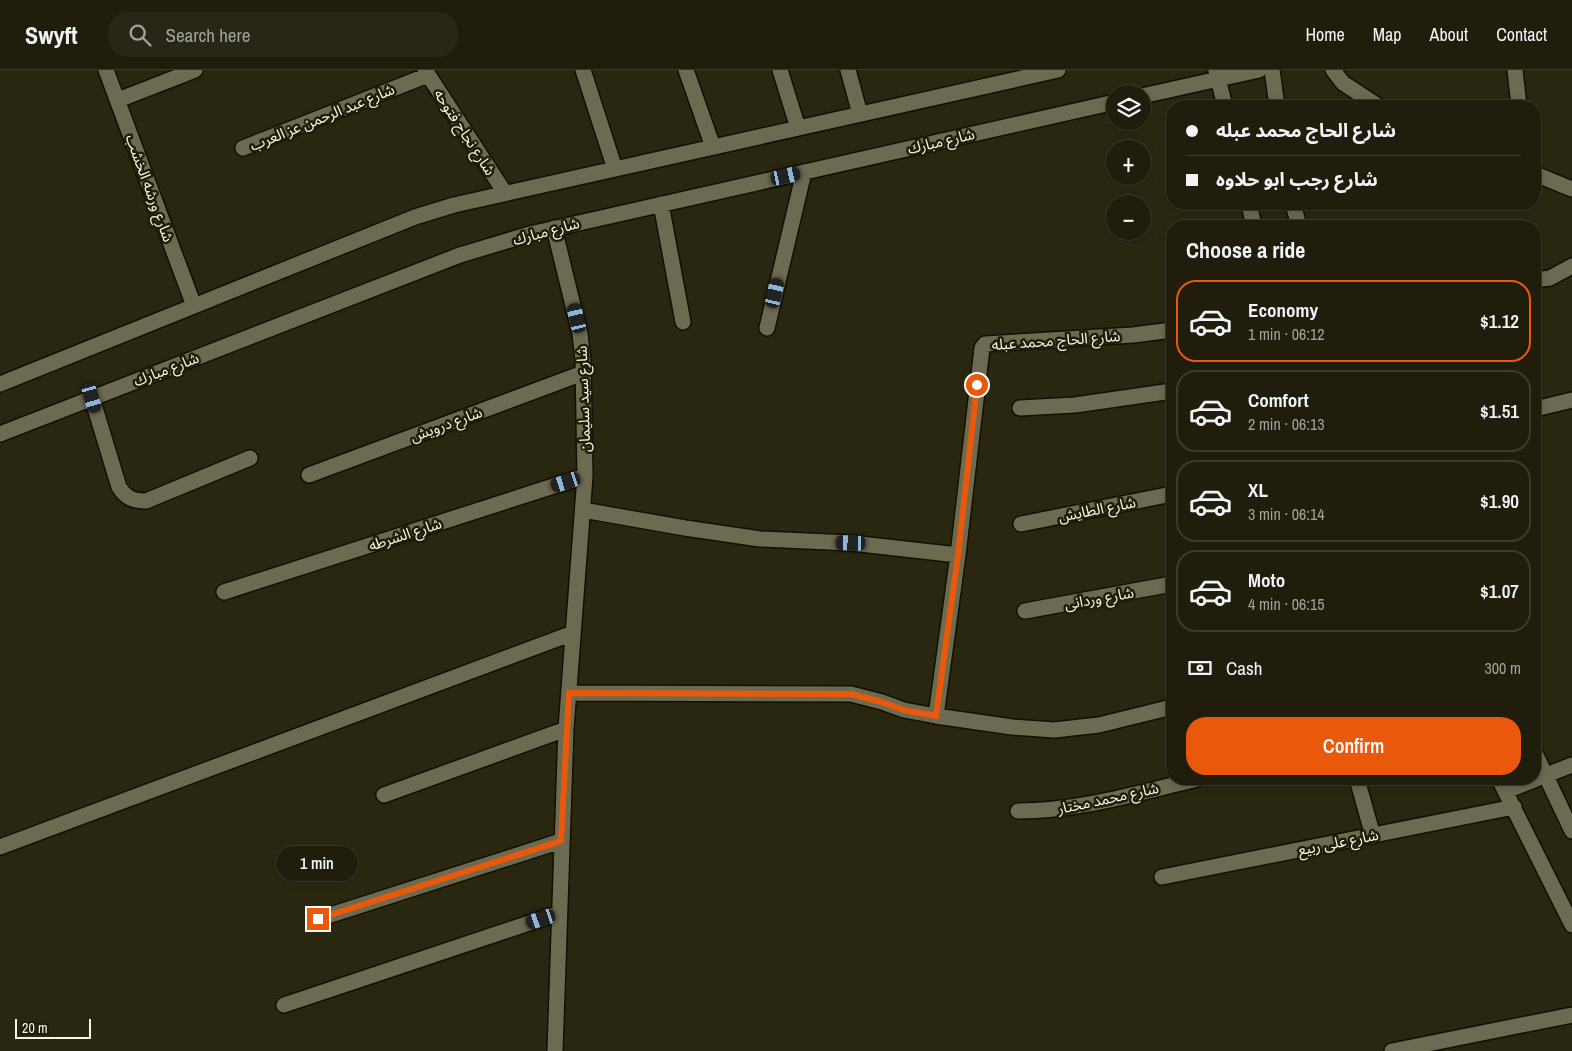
<!DOCTYPE html>
<meta charset="utf-8">
<style>
body{margin:0;font-family:"Archivo Narrow","Noto Sans Arabic",sans-serif;background:#282616;color:#f1f3f6;height:100vh;display:flex;flex-direction:column;font-size:19px;white-space:nowrap}
*{box-sizing:border-box;margin:0}
p{font-size:16px;color:#a2a29d}
.icon{flex:none;width:28px;height:28px;fill:none;stroke:currentColor;stroke-width:2;stroke-linecap:round;stroke-linejoin:round}
.map{position:relative;flex:1;overflow:hidden}
.drawer{position:absolute;left:1166px;top:150px;width:375px;height:565px;display:flex;flex-direction:column;background:#201d0d;border-radius:20px;box-shadow:0 2px 8px #0003,0 0 0 1px #3d3b2e}
.drawer>*{flex:none}
.banner{position:absolute;left:1166px;top:30px;width:375px;height:110px;border-radius:20px;box-shadow:0 2px 8px #0003,0 0 0 1px #3d3b2e;display:grid;align-content:center;height:110px;padding:0 20px;background:#201d0d}
.controls{position:absolute;left:1106px;top:15px;display:grid;gap:10px}
.controls a{display:grid;place-items:center;width:45px;height:45px;border-radius:50%;background:#201d0d;box-shadow:0 2px 8px #0003,0 0 0 1px #3d3b2e;font-size:25px}
.scale{position:absolute;left:15px;bottom:12px;width:76px;box-sizing:border-box;padding-left:5px;border:2px solid #f6f5e7;border-top:0;font-size:14px;line-height:18px;white-space:nowrap;color:#f6f5e7;-webkit-text-stroke:4px #201e08;paint-order:stroke}
.end{position:absolute;width:22px;height:22px;margin:-11px;border:6px solid #ea580c;background:#fff;box-shadow:0 0 0 2px #fff}
.from{border-radius:50%}
.bubble{position:absolute;height:35px;border-radius:18px;background:#201d0d;box-shadow:0 2px 8px #0003,0 0 0 1px #3d3b2e;font-size:16px;font-weight:600;line-height:35px;text-align:center}
.car{position:absolute;width:15px;height:30px;margin:-15px -8px;border-radius:6px;box-shadow:0 0 4px 1px #0007;background:linear-gradient(#222 24%,#8ab4d8 0 40%,#222 0 76%,#8ab4d8 0 86%,#222 0)}
.banner b{display:flex;align-items:center;gap:18px;height:48px;font-size:19px}
.banner b+b{border-top:1px solid #3d3b2e}
.banner i{width:12px;height:12px;background:#f1f3f6}
ul{padding:0;list-style:none}
li{display:flex;align-items:center;gap:15px;height:82px;margin:0 10px 8px;padding:0 10px;border:2px solid #3d3b2e;border-radius:20px}
li div{flex:1}
li b{display:block;font-size:19px}
li em{font-style:normal;font-weight:600}
li.on{border-color:#ea580c}
li>.icon{width:45px;height:45px;stroke-width:1.5}
h2{padding:0 20px;font-size:22px;line-height:60px}
.pay{display:flex;align-items:center;gap:12px;height:55px;padding:0 20px;font-size:19px}
.pay p{margin-inline-start:auto}
.action{display:flex;gap:10px;margin-top:auto;padding:10px 20px}
.action a{flex:1;height:58px;border-radius:20px;background:#ea580c;color:#fff;font-size:20px;font-weight:600;line-height:58px;text-align:center}
header{display:flex;align-items:center;gap:30px;box-sizing:border-box;height:70px;padding:0 25px;background:#201d0d;border-bottom:1px solid #3d3b2e}
header strong{font-size:24px}
nav{display:flex;gap:28px;margin-inline-start:auto;font-size:18px}
.search{width:350px;height:45px;background:#282616;display:flex;align-items:center;gap:12px;box-sizing:border-box;padding:0 18px;border-radius:20px;color:#a2a29d;font-size:19px}
.map>svg:first-child{display:block}
</style>
<header>
<strong>Swyft</strong>
<div class="search"><svg class="icon" aria-label="search" viewBox="0 0 24 24"><circle cx="10" cy="10" r="6"/><path d="M15 15l6 6"/></svg>Search here</div>
<nav><a>Home</a><a>Map</a><a>About</a><a>Contact</a></nav>
</header>
<div class="map">
<svg width="1572" height="981" viewBox="0 0 1572 981">
<rect width="100%" height="100%" fill="#2a2711"/>
<g fill="none" stroke-linecap="round" stroke-linejoin="round">
<defs>
<path id="minor" d="M 106,0 L 194,236
M 425,0 L 505,123
M 583,0 L 615,99
M 686,0 L 713,77
M 780,0 L 798,58
M 848,0 L 860,44
M 1272,0 L 1277,36
M 1333,0 L 1343,13 L 1378,36
M 1515,0 L 1519,36
M 1216,1 L 1225,36
M 1142,26 L 1259,0
M 118,30 L 195,0
M 243,78 L 428,5
M 1535,104 L 1572,119
M 661,134 L 683,252
M 1249,134 L 1254,156
M 1293,134 L 1299,156
M 554,158 L 580,264 L 583,290 L 585,406 L 566,659 L 555,981
M 1535,210 L 1550,208 L 1572,196
M 767,258 L 804,102
M 0,314 L 415,147 L 454,135 L 1058,0
M 92,328 L 119,417 C 126,428 133,431 146,431 L 250,388
M 1020,338 L 1075,335 L 1172,321
M 1535,339 L 1572,330
M 0,364 L 460,185 L 530,164 L 1115,32
M 309,405 L 583,303
M 583,440 L 685,458 L 760,469 L 851,473 L 958,485
M 1021,454 L 1172,424
M 224,522 L 585,406
M 1025,541 L 1172,514
M 569,623 L 851,624 L 882,632 L 904,640 L 936,646 L 1012,657 L 1054,660 L 1099,655 L 1172,637
M 936,646 L 958,485 L 982,278 L 985,274 L 1133,265 L 1172,260
M 1535,683 L 1572,761
M 1357,709 L 1373,766
M 1499,709 L 1572,855
M 1506,721 L 1572,695
M 384,725 L 566,659
M 1018,741 C 1079,741 1138,723 1197,709
M 0,777 L 573,563
M 1162,807 L 1514,737
M 318,849 L 561,771
M 284,935 L 559,843
M 1392,981 L 1572,945"/>
</defs>
<use href="#minor" stroke="#121000" stroke-width="18"/>
<use href="#minor" stroke="#6c6a51" stroke-width="15"/>
</g>
<g fill="none" stroke-linecap="round" stroke-linejoin="round">
<path stroke="#ea580c" stroke-width="6" d="M 318,849 L 561,771 L 569,623 L 851,624 L 882,632 L 904,640 L 936,646 L 958,485 L 977,315"/>
</g>
<g text-anchor="middle" dominant-baseline="central" stroke-width="5" stroke-linejoin="round" paint-order="stroke">
<g font-size="15" fill="#f6f5e7" stroke="#201e08">
<text transform="translate(322 47) rotate(-22)">شارع عبد الرحمن عز العرب</text>
<text transform="translate(465 62) rotate(57)">شارع نجاح فتوحه</text>
<text transform="translate(941 71) rotate(-13)">شارع مبارك</text>
<text transform="translate(150 118) rotate(70)">شارع ورشه الخشب</text>
<text transform="translate(546 161) rotate(-15)">شارع مبارك</text>
<text transform="translate(1056 270) rotate(-4)">شارع الحاج محمد عبله</text>
<text transform="translate(166 299) rotate(-21)">شارع مبارك</text>
<text transform="translate(583 329) rotate(-92)">شارع سيد سليمان</text>
<text transform="translate(446 354) rotate(-20)">شارع درويش</text>
<text transform="translate(1097 439) rotate(-11)">شارع الطايش</text>
<text transform="translate(405 464) rotate(-18)">شارع الشرطه</text>
<text transform="translate(1099 528) rotate(-10)">شارع وردانى</text>
<text transform="translate(1108 728) rotate(-12)">شارع محمد مختار</text>
<text transform="translate(1338 772) rotate(-11)">شارع على ربيع</text>
</g>
</g>
</svg>
<div class="controls">
<a><svg class="icon" aria-label="layers" viewBox="0 0 24 24"><path d="M12 4l9 5-9 5-9-5zM3 14l9 5 9-5"/></svg></a>
<a>+</a>
<a>−</a>
</div>
<div class="scale">20 m</div>
<i class="end from" style="left:977px;top:315px"></i>
<i class="end" style="left:318px;top:849px"></i>
<div class="bubble" style="left:276px;top:776px;width:82px">1 min</div>
<i class="car" style="left:786px;top:106px;rotate:77deg"></i>
<i class="car" style="left:775px;top:223px;rotate:13deg"></i>
<i class="car" style="left:577px;top:248px;rotate:347deg"></i>
<i class="car" style="left:92px;top:328px;rotate:164deg"></i>
<i class="car" style="left:566px;top:412px;rotate:252deg"></i>
<i class="car" style="left:851px;top:473px;rotate:271deg"></i>
<i class="car" style="left:541px;top:849px;rotate:251deg"></i>
<div class="banner">
<b><i class="from"></i>شارع الحاج محمد عبله</b>
<b><i></i>شارع رجب ابو حلاوه</b>
</div>
<section class="drawer">
<h2>Choose a ride</h2>
<ul>
<li class="on"><svg class="icon" aria-label="car" viewBox="0 0 24 24"><path d="M5 17H2v-5l4-1 3-4h7l3 4 3 1v5h-3M9 17h6M6 11h13"/><circle cx="7" cy="17" r="2"/><circle cx="17" cy="17" r="2"/></svg><div><b>Economy</b><p>1 min · 06:12</p></div><em>$1.12</em></li>
<li><svg class="icon" aria-label="car" viewBox="0 0 24 24"><path d="M5 17H2v-5l4-1 3-4h7l3 4 3 1v5h-3M9 17h6M6 11h13"/><circle cx="7" cy="17" r="2"/><circle cx="17" cy="17" r="2"/></svg><div><b>Comfort</b><p>2 min · 06:13</p></div><em>$1.51</em></li>
<li><svg class="icon" aria-label="car" viewBox="0 0 24 24"><path d="M5 17H2v-5l4-1 3-4h7l3 4 3 1v5h-3M9 17h6M6 11h13"/><circle cx="7" cy="17" r="2"/><circle cx="17" cy="17" r="2"/></svg><div><b>XL</b><p>3 min · 06:14</p></div><em>$1.90</em></li>
<li><svg class="icon" aria-label="car" viewBox="0 0 24 24"><path d="M5 17H2v-5l4-1 3-4h7l3 4 3 1v5h-3M9 17h6M6 11h13"/><circle cx="7" cy="17" r="2"/><circle cx="17" cy="17" r="2"/></svg><div><b>Moto</b><p>4 min · 06:15</p></div><em>$1.07</em></li>
</ul>
<div class="pay"><svg class="icon" aria-label="cash" viewBox="0 0 24 24"><path d="M3 7h18v10H3z"/><circle cx="12" cy="12" r="2"/></svg>Cash<p>300 m</p></div>
<div class="action"><a>Confirm</a></div>
</section>
</div>
